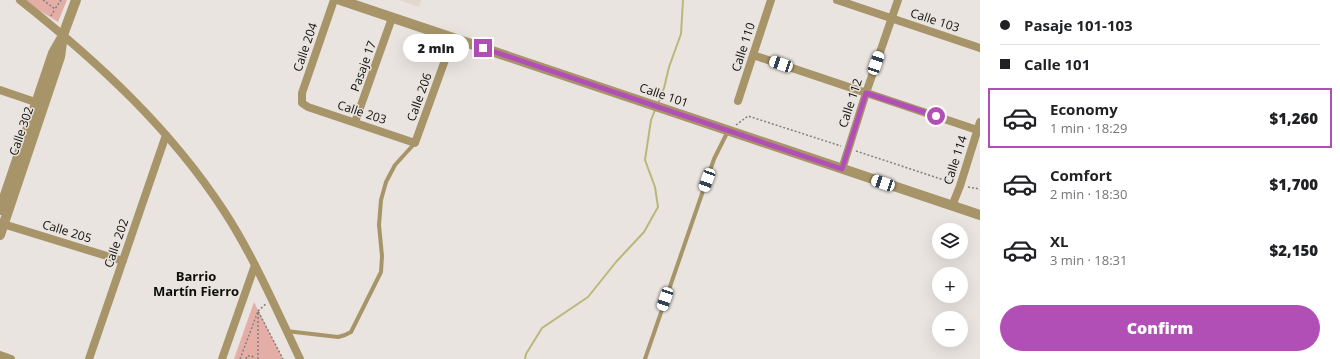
<!DOCTYPE html>
<meta charset="utf-8">
<style>
body{margin:0;font-family:"Open Sans",sans-serif;background:#f2f2f2;color:#202124;height:100vh;display:flex;flex-direction:column;font-size:15px;white-space:nowrap}
*{box-sizing:border-box;margin:0}
p{font-size:13px;color:#757577}
.icon{flex:none;width:22px;height:22px;fill:none;stroke:currentColor;stroke-width:2;stroke-linecap:round;stroke-linejoin:round}
.map{position:relative;flex:1;overflow:hidden}
.side{display:flex;flex-direction:column;background:#fff;width:360px}
.side>*{flex:none}
.hud{display:grid;align-content:center;height:88px;padding:0 20px;background:#fff}
.controls{position:absolute;left:932px;top:223px;display:grid;gap:8px}
.controls a{display:grid;place-items:center;width:36px;height:36px;border-radius:50%;background:#fff;box-shadow:0 4px 16px #0002;font-size:20px}
.end{position:absolute;width:18px;height:18px;margin:-9px;border:5px solid #b14fb6;background:#fff;box-shadow:0 0 0 2px #fff}
.from{border-radius:50%}
.bubble{position:absolute;height:28px;border-radius:14px;background:#fff;box-shadow:0 4px 16px #0002;font-size:13px;font-weight:800;line-height:28px;text-align:center}
.car{position:absolute;width:12px;height:24px;margin:-12px -6px;border-radius:5px;box-shadow:0 0 3px 1px #0007;background:linear-gradient(#fff 24%,#345 0 40%,#fff 0 76%,#345 0 86%,#fff 0)}
.hud b{display:flex;align-items:center;gap:14px;height:38px;font-size:15px}
.hud b+b{border-top:1px solid #e0e0e0}
.hud i{width:10px;height:10px;background:#202124}
ul{padding:0;list-style:none}
li{display:flex;align-items:center;gap:12px;height:60px;margin:0 8px 6px;padding:0 12px;border:2px solid transparent;border-radius:0px}
li div{flex:1}
li b{display:block;font-size:15px}
li em{font-style:normal;font-weight:800}
li.active{border-color:#b14fb6}
li>.icon{width:36px;height:36px;stroke-width:1.5}
.cta{display:flex;gap:8px;margin-top:auto;padding:8px 20px}
.cta a{flex:1;height:46px;border-radius:24px;background:#b14fb6;color:#fff;font-size:16px;font-weight:800;line-height:46px;text-align:center}
main{display:flex;flex:1;min-height:0}
.map>svg:first-child{display:block}
</style>
<main>
<div class="map">
<svg width="980" height="359" viewBox="0 0 980 359">
<rect width="100%" height="100%" fill="#e9e4df"/>
<path fill="#e3d8ce" d="M 399,0 L 421,0 L 419,7 Z"/>
<path fill="#e4aea7" d="M 23,0 L 67,0 L 58,22 Z
M 254,302 L 283,359 L 234,359 Z"/>
<g fill="none" stroke-linecap="round" stroke-linejoin="round">
<path stroke="#b7b87a" stroke-width="2" d="M 658,104 L 664,88 L 669,67 L 681,34 L 683,0
M 525,359 L 526,354 L 542,328 L 588,297 L 616,262 L 644,232 L 658,207 L 655,187 L 645,160 L 651,120 L 655,110"/>
<path stroke="#827f7b" stroke-width="1.5" stroke-dasharray="2 2" stroke-linecap="butt" d="M 43,0 L 55,9 L 61,0
M 51,16 L 55,9
M 736,125 L 748,116 L 841,146
M 856,151 L 953,183
M 968,187 L 980,189
M 240,359 L 258,311 L 283,359
M 246,359 L 247,356 L 252,356 L 254,359
M 258,359 L 258,311 L 267,303"/>
<path stroke="#a79569" stroke-width="4" d="M 286,331 L 338,337 L 345,335 L 351,332 L 381,272 L 382,256 L 379,225 L 381,200 L 386,182 L 395,165 L 415,143
M 645,359 L 714,159 L 728,131"/>
<path stroke="#a79569" stroke-width="8" d="M 20,0 C 97,61 170,128 224,211 C 254,257 276,309 300,359
M 334,0 L 302,93 L 302,103 L 308,107 L 415,143 L 453,38
M 837,0 L 980,48
M 753,55 L 980,131
M 0,90 L 41,104
M 738,101 L 771,0
M 355,122 L 392,18
M 842,169 L 866,93 L 898,0
M 952,206 L 960,186 L 980,122
M 0,223 L 123,261
M 0,355 L 11,359
M 89,359 L 166,135
M 222,359 L 255,265"/>
<path stroke="#a79569" stroke-width="10" d="M 340,0 L 980,215
M 0,210 L 53,53 L 61,39
M 0,235 L 60,57 L 63,35 L 76,0"/>
</g>
<g fill="none" stroke-linecap="round" stroke-linejoin="round">
<path stroke="#b14fb6" stroke-width="5" d="M 483,48 L 842,169 L 866,93 L 936,116"/>
</g>
<g text-anchor="middle" dominant-baseline="central" stroke-width="3" stroke-linejoin="round" paint-order="stroke">
<g font-size="12" fill="#0d0c0a" stroke="#e9e4df">
<text transform="translate(935 20) rotate(18)">Calle 103</text>
<text transform="translate(305 47) rotate(-71)">Calle 204</text>
<text transform="translate(743 47) rotate(-72)">Calle 110</text>
<text transform="translate(363 66) rotate(-70)">Pasaje 17</text>
<text transform="translate(664 95) rotate(19)">Calle 101</text>
<text transform="translate(419 97) rotate(-70)">Calle 206</text>
<text transform="translate(850 103) rotate(-72)">Calle 112</text>
<text transform="translate(362 112) rotate(18)">Calle 203</text>
<text transform="translate(21 131) rotate(-71)">Calle 302</text>
<text transform="translate(955 160) rotate(-72)">Calle 114</text>
<text transform="translate(67 231) rotate(17)">Calle 205</text>
<text transform="translate(116 243) rotate(-71)">Calle 202</text>
</g>
<g font-size="13" font-weight="bold" fill="#0d0c0a" stroke="#e9e4df">
<text x="196" y="276">Barrio<tspan x="196" dy="15">Martín Fierro</tspan></text>
</g>
</g>
</svg>
<div class="controls">
<a><svg class="icon" aria-label="layers" viewBox="0 0 24 24"><path d="M12 4l9 5-9 5-9-5zM3 14l9 5 9-5"/></svg></a>
<a>+</a>
<a>−</a>
</div>
<i class="end from" style="left:936px;top:116px"></i>
<i class="end" style="left:483px;top:48px"></i>
<div class="bubble" style="left:403px;top:34px;width:66px">2 min</div>
<i class="car" style="left:876px;top:63px;rotate:19deg"></i>
<i class="car" style="left:781px;top:64px;rotate:289deg"></i>
<i class="car" style="left:707px;top:180px;rotate:200deg"></i>
<i class="car" style="left:883px;top:183px;rotate:289deg"></i>
<i class="car" style="left:665px;top:299px;rotate:199deg"></i>
</div>
<section class="side">
<div class="hud">
<b><i class="from"></i>Pasaje 101-103</b>
<b><i></i>Calle 101</b>
</div>
<ul>
<li class="active"><svg class="icon" aria-label="car" viewBox="0 0 24 24"><path d="M5 17H2v-5l4-1 3-4h7l3 4 3 1v5h-3M9 17h6M6 11h13"/><circle cx="7" cy="17" r="2"/><circle cx="17" cy="17" r="2"/></svg><div><b>Economy</b><p>1 min · 18:29</p></div><em>$1,260</em></li>
<li><svg class="icon" aria-label="car" viewBox="0 0 24 24"><path d="M5 17H2v-5l4-1 3-4h7l3 4 3 1v5h-3M9 17h6M6 11h13"/><circle cx="7" cy="17" r="2"/><circle cx="17" cy="17" r="2"/></svg><div><b>Comfort</b><p>2 min · 18:30</p></div><em>$1,700</em></li>
<li><svg class="icon" aria-label="car" viewBox="0 0 24 24"><path d="M5 17H2v-5l4-1 3-4h7l3 4 3 1v5h-3M9 17h6M6 11h13"/><circle cx="7" cy="17" r="2"/><circle cx="17" cy="17" r="2"/></svg><div><b>XL</b><p>3 min · 18:31</p></div><em>$2,150</em></li>
</ul>
<div class="cta"><a>Confirm</a></div>
</section>
</main>
